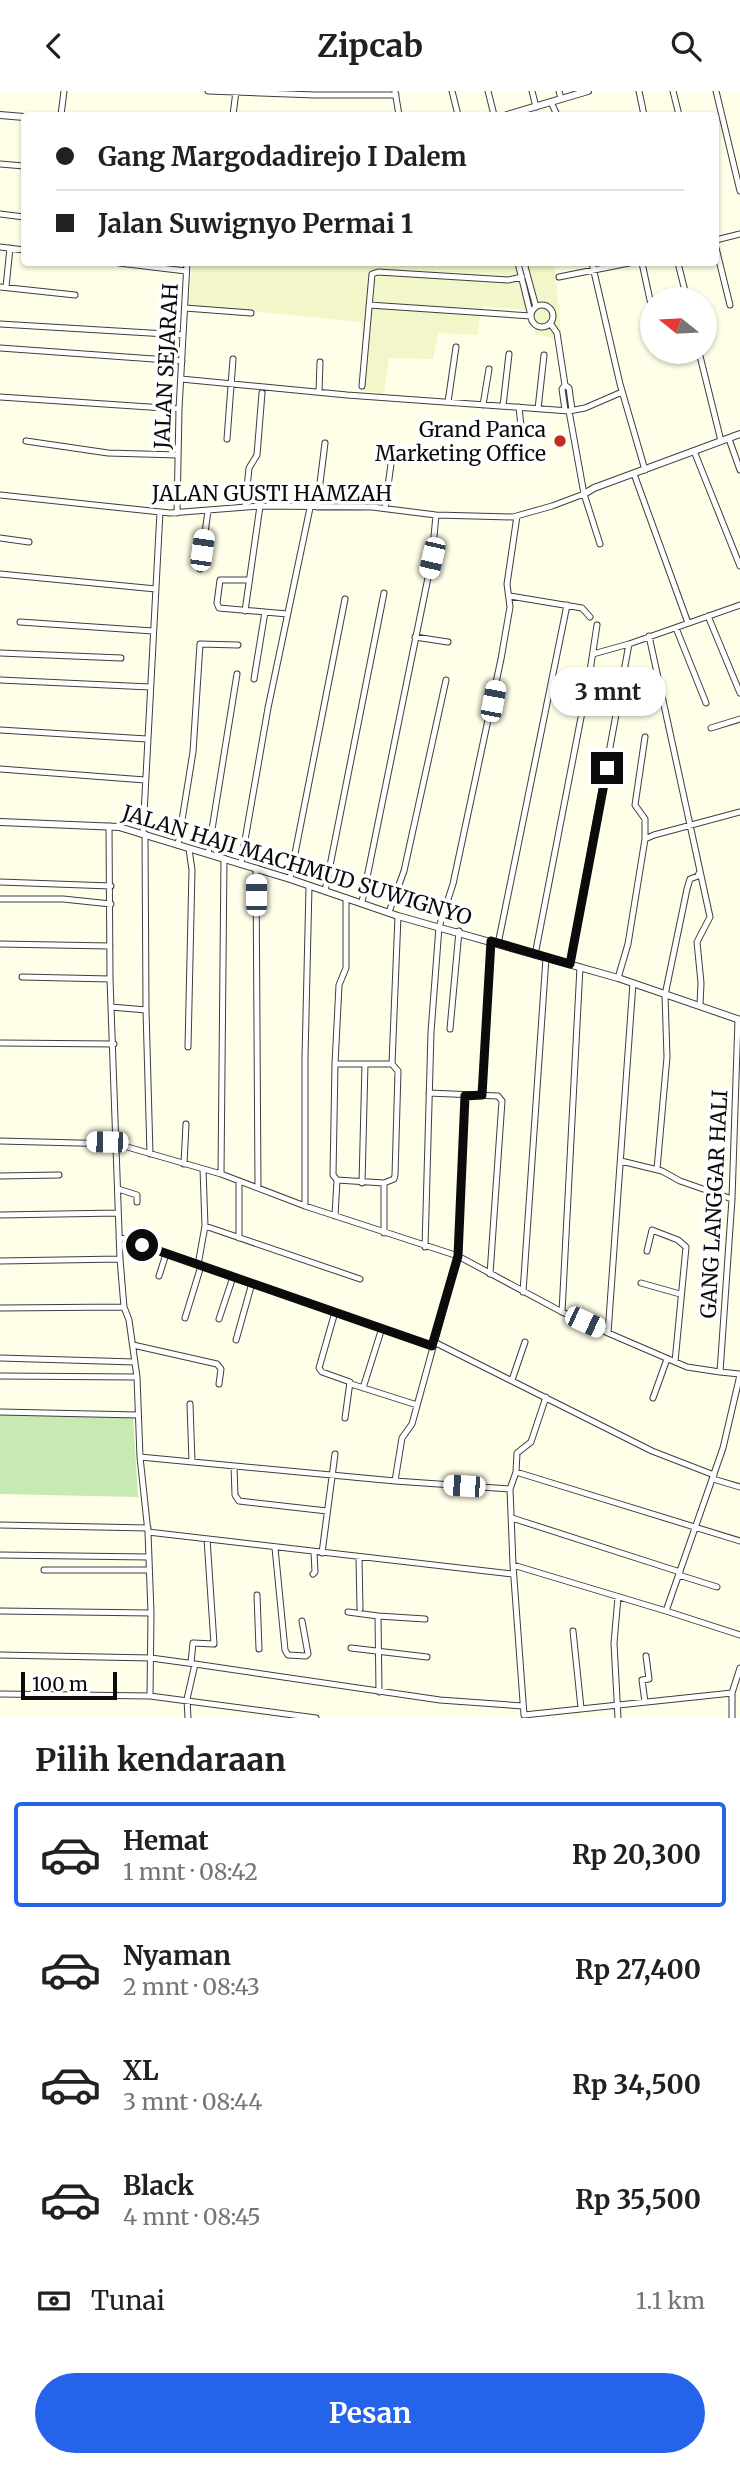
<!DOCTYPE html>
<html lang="id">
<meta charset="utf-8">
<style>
body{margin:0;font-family:Merriweather,serif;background:#f6f6f6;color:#202124;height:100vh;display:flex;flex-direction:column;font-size:26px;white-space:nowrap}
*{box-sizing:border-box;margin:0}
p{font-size:23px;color:#757577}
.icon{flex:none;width:38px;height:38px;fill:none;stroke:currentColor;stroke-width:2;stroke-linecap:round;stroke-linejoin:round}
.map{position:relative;height:1627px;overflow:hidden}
.panel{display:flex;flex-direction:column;background:#fff;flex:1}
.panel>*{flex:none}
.banner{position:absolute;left:21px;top:21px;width:698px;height:154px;border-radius:7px;box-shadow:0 2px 5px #0004;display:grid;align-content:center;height:154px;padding:0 35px;background:#fff}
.needle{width:46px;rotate:288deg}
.buttons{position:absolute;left:640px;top:196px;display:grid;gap:14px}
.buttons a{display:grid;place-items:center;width:77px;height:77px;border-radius:50%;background:#fff;box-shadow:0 2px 5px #0004;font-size:35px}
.scale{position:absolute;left:21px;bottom:18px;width:96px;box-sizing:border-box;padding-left:7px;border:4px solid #0b0b0b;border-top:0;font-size:19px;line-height:24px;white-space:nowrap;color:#0b0b0b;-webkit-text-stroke:5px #fff;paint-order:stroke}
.end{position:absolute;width:32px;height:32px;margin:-16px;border:9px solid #0b0b0b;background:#fff;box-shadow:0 0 0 4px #fff}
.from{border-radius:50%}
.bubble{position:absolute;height:49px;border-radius:24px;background:#fff;box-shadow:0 2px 5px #0004;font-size:23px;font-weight:700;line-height:49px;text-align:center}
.car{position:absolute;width:21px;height:42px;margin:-21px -10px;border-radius:9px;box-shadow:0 0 5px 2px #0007;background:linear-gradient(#fff 24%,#345 0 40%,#fff 0 76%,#345 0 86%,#fff 0)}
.banner b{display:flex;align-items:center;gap:24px;height:66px;font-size:26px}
.banner b+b{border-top:2px solid #e0e0e0}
.banner i{width:18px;height:18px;background:#202124}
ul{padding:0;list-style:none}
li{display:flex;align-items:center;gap:21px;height:105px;margin:0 14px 10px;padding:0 21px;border:4px solid transparent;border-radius:7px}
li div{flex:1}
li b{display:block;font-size:26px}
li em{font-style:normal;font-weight:700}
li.selected{border-color:#2563eb}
li>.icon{width:63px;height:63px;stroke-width:1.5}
h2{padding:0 35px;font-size:32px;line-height:84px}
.pay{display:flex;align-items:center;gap:18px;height:77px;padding:0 35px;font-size:26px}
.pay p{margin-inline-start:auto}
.button{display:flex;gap:14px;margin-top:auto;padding:14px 35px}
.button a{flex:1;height:80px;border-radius:42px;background:#2563eb;color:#fff;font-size:28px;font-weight:700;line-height:80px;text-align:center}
header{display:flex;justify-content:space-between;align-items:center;height:91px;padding:0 35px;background:#fff;font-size:32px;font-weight:700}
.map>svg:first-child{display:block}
</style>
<header><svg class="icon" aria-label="back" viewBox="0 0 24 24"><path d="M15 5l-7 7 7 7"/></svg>Zipcab<svg class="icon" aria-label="search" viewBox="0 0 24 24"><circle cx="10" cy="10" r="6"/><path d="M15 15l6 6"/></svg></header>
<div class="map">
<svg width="740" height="1627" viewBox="0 0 740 1627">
<rect width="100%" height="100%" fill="#fffee8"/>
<path fill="#f2f6c8" d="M 192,172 L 445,172 L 465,174 L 466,172 L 554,172 L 562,249 L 535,243 L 532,220 L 482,215 L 477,244 L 438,242 L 433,268 L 389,267 L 384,303 L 361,299 L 362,231 L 189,214 Z"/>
<path fill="#c6eab1" d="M 0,1323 L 133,1324 L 138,1406 L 0,1403 Z"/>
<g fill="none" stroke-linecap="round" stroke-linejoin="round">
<defs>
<path id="minor" d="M 208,0 L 315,4 L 396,4
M 395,0 L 399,24
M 452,0 L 458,24
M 488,0 L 494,24
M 532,0 L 536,16
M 559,0 L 561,8
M 639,0 L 644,24
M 673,0 L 679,24
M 716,0 L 740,100
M 551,11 L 557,24
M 61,24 L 64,0
M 233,24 L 236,0
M 0,73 L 24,75
M 0,123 L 24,126
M 716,149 L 740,143
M 0,156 L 24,159
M 716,157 L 730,214
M 119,172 L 186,180
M 524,172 L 536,216
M 592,172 L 620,293 L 645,379
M 642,172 L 653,223
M 678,172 L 687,208
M 559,186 L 629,172
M 0,196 L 75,204
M 6,196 L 10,157
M 369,214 L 531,225 L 518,172
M531 225a11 11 0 1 1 22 0a11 11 0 1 1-22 0Z
M 185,217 L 251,222
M 550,232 L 557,242 L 565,294 L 569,297 L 572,319
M 0,233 L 183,244
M 0,257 L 182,270
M 699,261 L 721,350
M 181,288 L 347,304 L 569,320 L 585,317 L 622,301
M 565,294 L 562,298 L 565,319
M 362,295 L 372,183 L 378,181 L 508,189 L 522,186
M 319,301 L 320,271
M 0,306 L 179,318
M 448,311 L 456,256
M 483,314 L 489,278
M 503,315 L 509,263
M 519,316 L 522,345
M 538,318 L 544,264
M 569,320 L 584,403 L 600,453
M 227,348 L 233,268
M 729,348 L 740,379
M 26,350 L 108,362 L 178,364
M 694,360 L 740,475
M 634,383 L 688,532
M 0,404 L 170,422 L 260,415 L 372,416 L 436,424 L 513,426 L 552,415 L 584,403
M 245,416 L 249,377 L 257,364 L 262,302
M 317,416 L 325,352
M 385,417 L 391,373
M 177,422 L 179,318 L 187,172
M 0,447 L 29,451
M 200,478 L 208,420
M 0,483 L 156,498
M 249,489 L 220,489 L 217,512 L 219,517 L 287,523
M 510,505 L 582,517 L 590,526
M 245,520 L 260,415
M 708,525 L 740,602
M 20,531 L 153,540
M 676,537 L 706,612
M 649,545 L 710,826 L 697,851 L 701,892 L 700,914
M 415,546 L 448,551
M 0,562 L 121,567
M 593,563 L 629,553 L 740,514
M 254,588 L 265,521
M 0,589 L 150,596
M 711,637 L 740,628
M 0,639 L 147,648
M 0,678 L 145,689
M 109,735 L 110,888 L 120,1168 L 124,1216 L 129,1229 L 137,1286 L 140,1366 L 148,1441 L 151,1522 L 150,1605
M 143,742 L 160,421
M 145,743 L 146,919 L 150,1063
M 645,748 L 645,728 L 635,714 L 645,646
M 178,754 L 193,661 L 200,553 L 238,554
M 208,763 L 237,583
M 241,772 L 268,617 L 310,417
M 256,777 L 258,1097
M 290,788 L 345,508
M 0,791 L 111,795
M 325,800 L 384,502
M 346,807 L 346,877 L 339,894 L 335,973 L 333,1084 L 337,1089 L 384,1092
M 0,808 L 63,808 L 111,813
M 362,811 L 432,467 L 436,424
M 389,821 L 404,780 L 446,589
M 0,853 L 110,855
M 498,853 L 567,514
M 535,864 L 590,580 L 597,534
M 570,873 L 629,553
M 22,886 L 110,888
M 618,887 L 628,853 L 645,748 L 654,744 L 740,721
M 111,916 L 146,919
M 738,928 L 732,1108 L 720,1281 L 740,1283
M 450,938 L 459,840
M 0,952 L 114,953
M 188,956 L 192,779 L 189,758
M 335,973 L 392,973
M 429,1002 L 498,1005 L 502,1010 L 490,1183
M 482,1004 L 491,850
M 465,1005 L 458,1165 L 412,1333 L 402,1347 L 395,1390 L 510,1398
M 0,1050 L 117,1053 L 221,1083 L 305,1115 L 458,1165 L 562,1221 L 608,1242 L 687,1276 L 720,1281
M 621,1070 L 662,1080 L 680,1090 L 732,1108
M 184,1073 L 186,1033
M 657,1078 L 667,966 L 665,904 L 687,798 L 690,788 L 698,785 L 699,782
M 221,1083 L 224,767
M 0,1085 L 59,1084
M 362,1092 L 365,973
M 118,1098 L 137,1104 L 137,1111
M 305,1115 L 305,967 L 309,795
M 0,1124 L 118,1122
M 335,1125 L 337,1089
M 205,1135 L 360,1188
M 384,1142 L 384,1092 L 394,1088 L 395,1084 L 398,980 L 392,973 L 398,825
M 119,1146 L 432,1255
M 239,1147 L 239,1090
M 425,1156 L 431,941 L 439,836 L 453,793 L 501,568 L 510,516 L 507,493 L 517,425
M 647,1160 L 652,1139 L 678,1149 L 686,1156 L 675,1271
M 0,1170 L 120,1168
M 198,1174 L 205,1135 L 203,1078
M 159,1185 L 166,1163
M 641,1192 L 680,1203
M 523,1201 L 546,867
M 0,1217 L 124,1216
M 335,1221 L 319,1277 L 322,1281 L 350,1291 L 345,1327
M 562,1221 L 580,876
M 185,1227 L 201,1175
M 219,1228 L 233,1186
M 608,1242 L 633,892
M 236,1249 L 252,1192
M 434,1251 L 652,1360 L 714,1384
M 133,1254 L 217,1273 L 221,1278 L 219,1293
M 0,1267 L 135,1271
M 740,1284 L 723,1357 L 666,1520 L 740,1544
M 0,1285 L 137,1286
M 512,1289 L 525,1251
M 351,1293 L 417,1314
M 363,1297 L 382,1237
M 546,1306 L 531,1351 L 517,1362 L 516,1381 L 510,1398 L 513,1474 L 524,1624 L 732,1602
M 653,1307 L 667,1268
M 190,1313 L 192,1371
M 0,1321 L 138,1324
M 140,1366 L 395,1390
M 234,1375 L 235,1404 L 239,1410 L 327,1420
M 516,1381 L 740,1450
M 713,1388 L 740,1396
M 512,1427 L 680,1481
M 0,1434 L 148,1437
M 148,1441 L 513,1483
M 275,1457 L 285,1559 L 288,1564 L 306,1565 L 308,1563 L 302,1530
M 322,1462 L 335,1363
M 0,1464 L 148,1466
M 359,1466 L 360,1518
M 513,1474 L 666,1520
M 44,1479 L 149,1479
M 313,1483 L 315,1481 L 314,1461
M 679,1484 L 717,1496
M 257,1504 L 259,1558
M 0,1520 L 151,1522
M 348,1521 L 378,1525
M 573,1540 L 581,1617
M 351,1557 L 427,1566
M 0,1564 L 151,1567 L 195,1573 L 187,1608 L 188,1627
M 191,1572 L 193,1552 L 214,1553 L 207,1448
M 195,1573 L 440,1609 L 523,1615
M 379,1601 L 378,1525 L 425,1528
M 0,1603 L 150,1605 L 316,1627
M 645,1611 L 642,1589 L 649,1588 L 646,1565
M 618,1627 L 614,1552 L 618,1506
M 732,1627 L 732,1602 L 740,1577"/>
<path id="tertiary" d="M 0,24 L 24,26
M 507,24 L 588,0
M 584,403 L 594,397 L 740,343
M 0,731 L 119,736 L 290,788 L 398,825 L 618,887 L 740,929"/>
</defs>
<use href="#minor" stroke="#3e3e3e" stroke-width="7"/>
<use href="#tertiary" stroke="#3e3e3e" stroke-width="8"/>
<use href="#minor" stroke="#fff" stroke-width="5"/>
<use href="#tertiary" stroke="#fff" stroke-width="6"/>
</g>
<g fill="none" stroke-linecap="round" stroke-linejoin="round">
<path stroke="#0b0b0b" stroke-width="9" d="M 142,1154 L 432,1255 L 458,1165 L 465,1005 L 482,1004 L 491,850 L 570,873 L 607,677"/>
</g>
<circle fill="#c02f1e" stroke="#fff" stroke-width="2.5" cx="560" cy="350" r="7"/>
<g text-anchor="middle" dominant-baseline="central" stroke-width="7" stroke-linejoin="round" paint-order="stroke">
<g font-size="21" fill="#0b0b0b" stroke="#fff">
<text transform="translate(166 275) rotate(-87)">JALAN SEJARAH</text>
<text x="272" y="402">JALAN GUSTI HAMZAH</text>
<text transform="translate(297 774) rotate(17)">JALAN HAJI MACHMUD SUWIGNYO</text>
<text transform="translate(714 1113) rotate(-87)">GANG LANGGAR HALI</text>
</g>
<g font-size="21" fill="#0b0b0b" stroke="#fff" text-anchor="end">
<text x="546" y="338">Grand Panca<tspan x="546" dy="24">Marketing Office</tspan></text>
</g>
</g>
</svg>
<div class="buttons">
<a><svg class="needle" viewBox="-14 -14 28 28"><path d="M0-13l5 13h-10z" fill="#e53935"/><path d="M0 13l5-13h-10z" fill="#757577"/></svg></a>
</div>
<div class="scale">100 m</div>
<i class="end from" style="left:142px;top:1154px"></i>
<i class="end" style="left:607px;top:677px"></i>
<div class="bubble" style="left:550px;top:576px;width:116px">3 mnt</div>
<i class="car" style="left:202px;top:459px;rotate:8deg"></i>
<i class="car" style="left:432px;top:467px;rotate:193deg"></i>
<i class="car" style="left:493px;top:610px;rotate:11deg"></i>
<i class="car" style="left:256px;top:804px;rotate:0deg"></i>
<i class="car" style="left:107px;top:1051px;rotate:271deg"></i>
<i class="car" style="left:585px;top:1231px;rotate:115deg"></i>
<i class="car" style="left:464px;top:1395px;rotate:274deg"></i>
<div class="banner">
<b><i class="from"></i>Gang Margodadirejo I Dalem</b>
<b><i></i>Jalan Suwignyo Permai 1</b>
</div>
</div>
<section class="panel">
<h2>Pilih kendaraan</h2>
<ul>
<li class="selected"><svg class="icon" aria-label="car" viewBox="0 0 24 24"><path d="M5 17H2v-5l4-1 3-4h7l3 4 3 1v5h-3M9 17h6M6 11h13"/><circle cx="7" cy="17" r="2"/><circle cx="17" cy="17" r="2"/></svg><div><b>Hemat</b><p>1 mnt · 08:42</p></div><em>Rp 20,300</em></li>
<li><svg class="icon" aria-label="car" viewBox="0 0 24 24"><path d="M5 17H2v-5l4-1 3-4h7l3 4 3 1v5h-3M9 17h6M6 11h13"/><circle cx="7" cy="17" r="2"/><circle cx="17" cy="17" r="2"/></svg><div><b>Nyaman</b><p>2 mnt · 08:43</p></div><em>Rp 27,400</em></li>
<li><svg class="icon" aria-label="car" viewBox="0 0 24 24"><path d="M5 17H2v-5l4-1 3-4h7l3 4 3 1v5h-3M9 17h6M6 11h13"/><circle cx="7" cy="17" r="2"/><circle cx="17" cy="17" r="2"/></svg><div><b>XL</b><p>3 mnt · 08:44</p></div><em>Rp 34,500</em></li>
<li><svg class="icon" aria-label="car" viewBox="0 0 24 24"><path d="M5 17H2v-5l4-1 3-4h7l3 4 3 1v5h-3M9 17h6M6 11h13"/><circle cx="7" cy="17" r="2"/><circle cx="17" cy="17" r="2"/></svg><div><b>Black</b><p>4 mnt · 08:45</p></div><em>Rp 35,500</em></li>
</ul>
<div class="pay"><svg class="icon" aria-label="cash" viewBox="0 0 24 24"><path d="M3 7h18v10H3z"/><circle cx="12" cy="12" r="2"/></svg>Tunai<p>1.1 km</p></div>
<div class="button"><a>Pesan</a></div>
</section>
